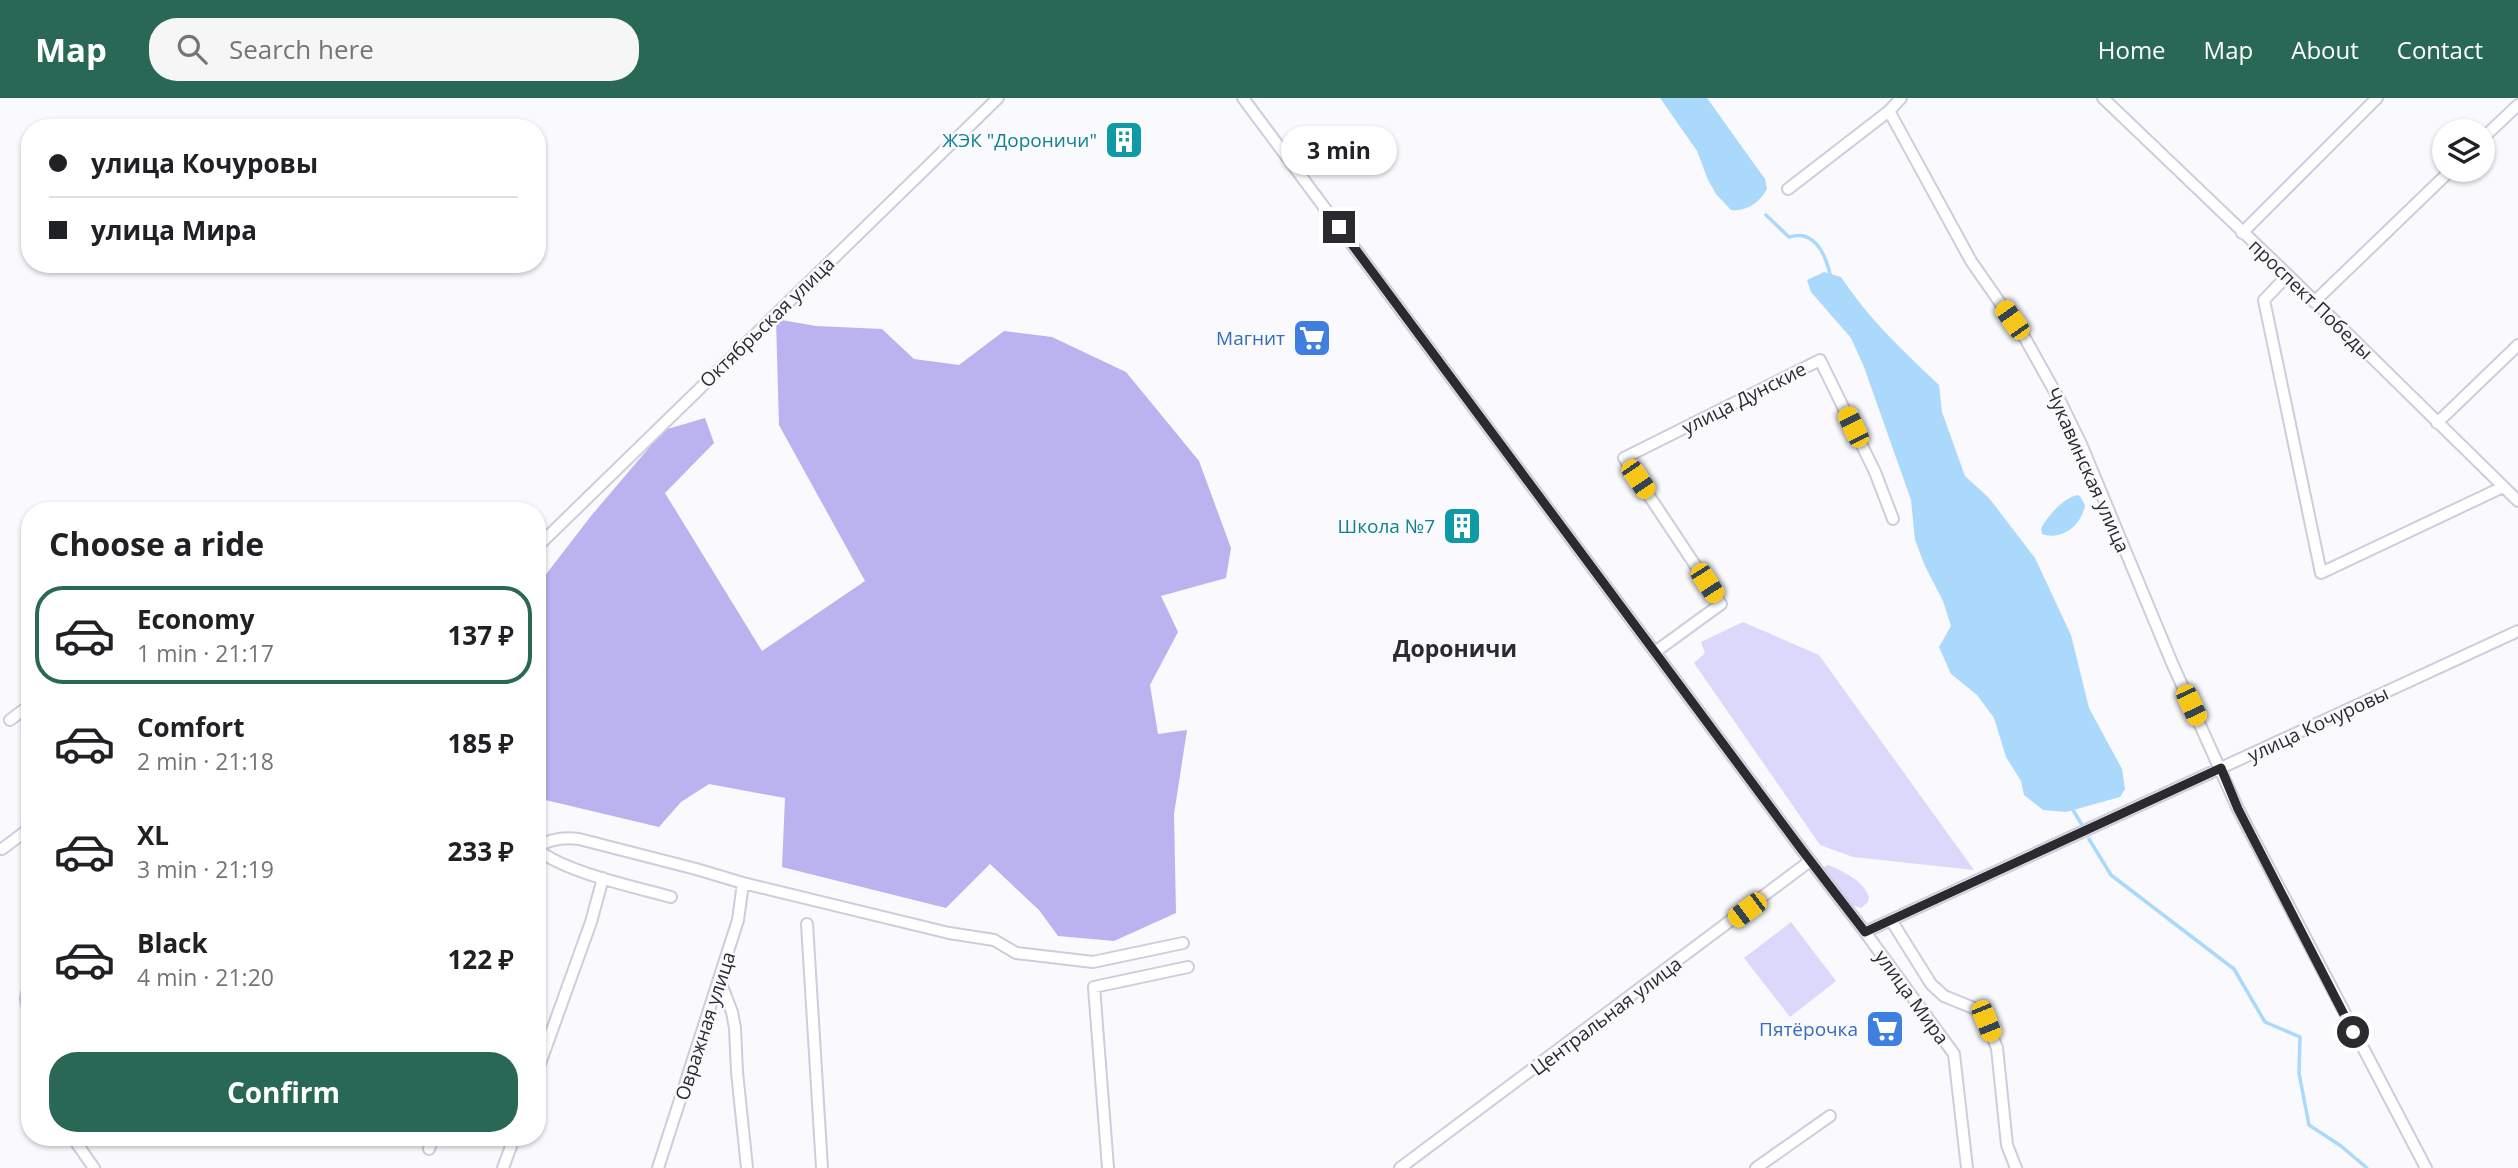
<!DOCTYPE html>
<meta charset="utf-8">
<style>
body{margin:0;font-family:"Open Sans",sans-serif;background:#f6f6f6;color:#202124;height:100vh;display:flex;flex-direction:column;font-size:26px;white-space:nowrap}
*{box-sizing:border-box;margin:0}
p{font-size:23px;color:#757577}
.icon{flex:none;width:38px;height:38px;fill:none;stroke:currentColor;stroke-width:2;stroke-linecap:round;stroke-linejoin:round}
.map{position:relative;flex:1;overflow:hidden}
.panel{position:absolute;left:21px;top:404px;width:525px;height:644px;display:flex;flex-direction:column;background:#fff;border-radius:28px;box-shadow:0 2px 5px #0004}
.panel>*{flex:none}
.banner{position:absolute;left:21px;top:21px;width:525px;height:154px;border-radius:28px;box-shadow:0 2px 5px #0004;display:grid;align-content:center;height:154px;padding:0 28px;background:#fff}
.controls{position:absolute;left:2432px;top:21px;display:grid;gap:14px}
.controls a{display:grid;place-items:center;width:63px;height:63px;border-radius:50%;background:#fff;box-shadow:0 2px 5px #0004;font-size:35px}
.end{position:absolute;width:32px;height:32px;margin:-16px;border:9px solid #2a2a30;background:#fff;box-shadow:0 0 0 4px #fff}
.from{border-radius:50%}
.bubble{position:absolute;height:49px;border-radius:24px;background:#fff;box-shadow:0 2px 5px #0004;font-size:23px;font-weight:700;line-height:49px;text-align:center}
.car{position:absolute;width:21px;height:42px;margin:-21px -10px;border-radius:9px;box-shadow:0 0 5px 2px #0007;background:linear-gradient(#f5c518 24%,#345 0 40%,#f5c518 0 76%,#345 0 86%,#f5c518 0)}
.banner b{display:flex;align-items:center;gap:24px;height:66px;font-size:26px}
.banner b+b{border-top:2px solid #e0e0e0}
.banner i{width:18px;height:18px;background:#202124}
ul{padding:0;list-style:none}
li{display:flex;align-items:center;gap:21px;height:98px;margin:0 14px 10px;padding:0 14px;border:4px solid transparent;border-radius:28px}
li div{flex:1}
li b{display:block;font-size:26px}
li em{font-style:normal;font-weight:700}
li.active{border-color:#296855}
li>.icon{width:63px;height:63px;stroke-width:1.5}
h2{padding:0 28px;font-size:32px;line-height:84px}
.action{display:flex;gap:14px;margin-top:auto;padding:14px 28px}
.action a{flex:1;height:80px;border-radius:28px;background:#296855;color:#fff;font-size:28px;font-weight:700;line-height:80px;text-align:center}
header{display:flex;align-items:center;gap:42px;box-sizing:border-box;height:98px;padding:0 35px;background:#296855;color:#fff}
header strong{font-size:33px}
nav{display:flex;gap:38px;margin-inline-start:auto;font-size:24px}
.search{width:490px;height:63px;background:#f6f6f6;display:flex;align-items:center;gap:18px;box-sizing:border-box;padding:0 24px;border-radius:28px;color:#757577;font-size:26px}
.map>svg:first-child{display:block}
</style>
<header>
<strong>Map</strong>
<div class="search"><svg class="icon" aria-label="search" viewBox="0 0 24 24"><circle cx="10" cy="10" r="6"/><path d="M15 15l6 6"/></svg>Search here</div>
<nav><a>Home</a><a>Map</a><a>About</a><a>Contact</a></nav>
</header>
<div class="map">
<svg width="2518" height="1070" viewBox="0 0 2518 1070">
<rect width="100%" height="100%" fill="#faf9fd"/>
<path fill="#dcd8fb" d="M 1743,524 L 1819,557 L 1974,772 L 1853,759 L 1820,747 L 1694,565 L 1705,555 L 1701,544 Z
M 1828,767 C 1844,774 1863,782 1869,799 L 1868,804 L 1861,810 L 1851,807 L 1823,770 Z
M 1791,824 L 1836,883 L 1790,919 L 1744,860 Z"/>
<path fill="#bbb2f0" d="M 776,221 L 816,228 L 882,231 L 914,261 L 959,267 L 1004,233 L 1052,239 L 1126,274 L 1199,363 L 1231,450 L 1226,480 L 1161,498 L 1178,534 L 1150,587 L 1158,636 L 1187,632 L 1174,716 L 1176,815 L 1114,843 L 1058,838 L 1039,812 L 990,766 L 946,810 L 782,769 L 785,700 L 709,686 L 681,704 L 659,729 L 537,700 L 537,488 L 591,418 L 664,332 L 705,320 L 714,345 L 665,395 L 762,553 L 865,483 L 779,327 Z"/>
<path fill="#aad9fc" d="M 1660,0 L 1707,0 L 1765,81 L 1767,91 C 1760,104 1747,114 1731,112 L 1716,96 L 1708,82 L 1697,53 Z
M 1824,174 L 1841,179 C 1868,220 1903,253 1939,287 L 1942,314 L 1965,378 L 1989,400 L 2035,460 L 2071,537 L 2089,610 L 2122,671 L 2125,691 L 2120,699 L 2066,714 L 2043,712 L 2024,697 L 2021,683 L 2006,659 L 1994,620 L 1977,597 L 1951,576 L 1939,549 L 1951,528 L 1943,503 L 1925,468 L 1915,442 L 1911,402 L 1864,269 L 1851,240 L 1811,194 L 1807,182 Z
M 2077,397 L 2080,398 L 2085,407 C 2082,427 2062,443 2042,436 L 2041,430 C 2049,417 2062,401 2077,397 Z"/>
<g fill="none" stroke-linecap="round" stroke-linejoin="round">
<path stroke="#aad9fc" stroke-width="3.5" d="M 1766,117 L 1789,139 C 1814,131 1825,155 1830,176
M 2073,712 L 2082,727
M 2089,741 L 2111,777 L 2234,871 L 2265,924 L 2300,939 L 2299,975 L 2309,1027 L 2341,1048 L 2367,1070"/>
<defs>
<path id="minor" d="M 1243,0 L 1802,752 L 1865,834 L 1954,956 L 1967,1070
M 2103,0 L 2288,177 L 2518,403
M 1889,13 L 1971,163 L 2026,242 L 2060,303 L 2081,346 L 2172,565 L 2238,711 L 2426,1070
M 2483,40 L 2518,7
M 1788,91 L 1889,13 L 1901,0
M 2242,135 L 2377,0
M 2288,177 L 2264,202 L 2321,475 L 2503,389
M 2314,204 L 2451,72
M 2437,325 L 2518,247
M 537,449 L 998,0
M 1655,554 L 1721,506 L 1624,360 L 1820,262 L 1875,374 L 1893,421
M 10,622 L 30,607
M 537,749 C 550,741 564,739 579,741 L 696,771 L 743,785 L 949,835 L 994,842 L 1016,855 L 1093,864 L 1183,845
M 2,751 L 30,730
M 537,751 C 564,774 635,789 671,799
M 1891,822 L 1931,886 L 1944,898 L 1976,911 L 1986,923 L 1997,950 L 2007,1047 L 2016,1070
M 807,826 L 822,1070
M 1865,834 L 2518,533
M 30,881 L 26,901 L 30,922
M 720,883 L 732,914 L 735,930 L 737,974 L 747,1070
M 537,974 L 591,824 L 603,780
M 73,1040 L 94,1070
M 429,1051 L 433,1040
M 503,1070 L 514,1040
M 658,1070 L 738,822 L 743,785
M 1108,1070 L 1094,889 L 1188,869
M 1400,1070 L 1810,763
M 1756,1070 L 1830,1018"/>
</defs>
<use href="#minor" stroke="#ceccdd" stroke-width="14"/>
<use href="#minor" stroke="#fff" stroke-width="10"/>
</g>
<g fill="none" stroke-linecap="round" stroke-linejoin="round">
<path stroke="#2a2a30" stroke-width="9" d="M 1339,129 L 1802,752 L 1865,834 L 2221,670 L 2238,711 L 2353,934"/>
</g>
<defs>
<symbol id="building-square" viewBox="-11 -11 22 22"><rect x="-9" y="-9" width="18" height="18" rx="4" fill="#0f9aa8" stroke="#faf9fd"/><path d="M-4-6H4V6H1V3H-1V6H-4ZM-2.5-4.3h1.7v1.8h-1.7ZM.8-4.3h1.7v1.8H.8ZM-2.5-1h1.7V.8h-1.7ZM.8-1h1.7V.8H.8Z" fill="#fff"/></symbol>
<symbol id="supermarket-square" viewBox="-11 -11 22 22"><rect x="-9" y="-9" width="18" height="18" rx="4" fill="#3f7fe0" stroke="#faf9fd"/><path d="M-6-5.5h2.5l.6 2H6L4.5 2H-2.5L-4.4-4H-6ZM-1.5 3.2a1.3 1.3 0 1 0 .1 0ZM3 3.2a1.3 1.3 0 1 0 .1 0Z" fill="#fff"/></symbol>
</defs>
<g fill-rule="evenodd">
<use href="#building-square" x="1102" y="20" width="44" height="44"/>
<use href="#supermarket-square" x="1290" y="218" width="44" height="44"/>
<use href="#building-square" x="1440" y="406" width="44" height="44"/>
<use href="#supermarket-square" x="1863" y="909" width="44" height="44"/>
</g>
<g text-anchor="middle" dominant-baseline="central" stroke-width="5" stroke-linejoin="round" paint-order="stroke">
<g font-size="19" fill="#0d838f" stroke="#faf9fd" text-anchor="end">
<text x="1097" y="42">ЖЭК "Дороничи"</text>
<text x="1435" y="428">Школа №7</text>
</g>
<g font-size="19" fill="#2a2a30" stroke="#faf9fd">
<text transform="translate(2311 201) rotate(44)">проспект Победы</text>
<text transform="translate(767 224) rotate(-44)">Октябрьская улица</text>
<text transform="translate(1744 300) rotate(-27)">улица Дунские</text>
<text transform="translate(2088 372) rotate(66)">Чукавинская улица</text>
<text transform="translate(2318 626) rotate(-25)">улица Кочуровы</text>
<text transform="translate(1912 899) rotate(54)">улица Мира</text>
<text transform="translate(1606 918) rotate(-37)">Центральная улица</text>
<text transform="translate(705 928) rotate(-72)">Овражная улица</text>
</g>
<g font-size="19" fill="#366cbe" stroke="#faf9fd" text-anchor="end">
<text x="1285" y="240">Магнит</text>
<text x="1858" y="931">Пятёрочка</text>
</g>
<g font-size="23" font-weight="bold" fill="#2a2a30" stroke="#faf9fd">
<text x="1455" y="550">Дороничи</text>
</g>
</g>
</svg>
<div class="controls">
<a><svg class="icon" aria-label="layers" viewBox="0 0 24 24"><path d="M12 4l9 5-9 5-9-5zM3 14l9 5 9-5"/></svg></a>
</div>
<i class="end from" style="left:2353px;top:934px"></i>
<i class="end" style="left:1339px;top:129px"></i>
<div class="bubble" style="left:1281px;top:28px;width:116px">3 min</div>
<i class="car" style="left:2012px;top:222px;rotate:325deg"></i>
<i class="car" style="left:1853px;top:329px;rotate:334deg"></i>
<i class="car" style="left:1638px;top:381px;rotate:146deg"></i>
<i class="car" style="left:1707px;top:485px;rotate:147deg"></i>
<i class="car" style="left:2191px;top:607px;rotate:155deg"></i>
<i class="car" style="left:1747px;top:812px;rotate:233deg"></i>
<i class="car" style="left:1986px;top:923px;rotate:158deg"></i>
<div class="banner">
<b><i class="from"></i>улица Кочуровы</b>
<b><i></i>улица Мира</b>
</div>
<section class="panel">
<h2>Choose a ride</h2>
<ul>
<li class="active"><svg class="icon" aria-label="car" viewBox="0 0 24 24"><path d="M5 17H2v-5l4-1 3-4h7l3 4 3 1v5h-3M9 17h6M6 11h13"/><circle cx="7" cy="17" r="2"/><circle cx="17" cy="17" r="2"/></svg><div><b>Economy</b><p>1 min · 21:17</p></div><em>137 ₽</em></li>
<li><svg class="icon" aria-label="car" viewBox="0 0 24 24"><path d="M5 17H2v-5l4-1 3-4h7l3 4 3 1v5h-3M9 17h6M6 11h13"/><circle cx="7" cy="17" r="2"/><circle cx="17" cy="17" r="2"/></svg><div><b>Comfort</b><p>2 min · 21:18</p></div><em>185 ₽</em></li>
<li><svg class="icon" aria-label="car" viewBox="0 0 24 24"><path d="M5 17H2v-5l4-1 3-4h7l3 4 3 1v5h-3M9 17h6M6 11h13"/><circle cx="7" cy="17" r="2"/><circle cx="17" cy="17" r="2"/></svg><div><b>XL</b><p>3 min · 21:19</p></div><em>233 ₽</em></li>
<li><svg class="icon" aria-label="car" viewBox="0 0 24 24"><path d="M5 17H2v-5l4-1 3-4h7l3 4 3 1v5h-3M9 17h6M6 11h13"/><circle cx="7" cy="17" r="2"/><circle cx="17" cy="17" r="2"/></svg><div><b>Black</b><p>4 min · 21:20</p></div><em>122 ₽</em></li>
</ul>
<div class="action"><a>Confirm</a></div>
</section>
</div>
